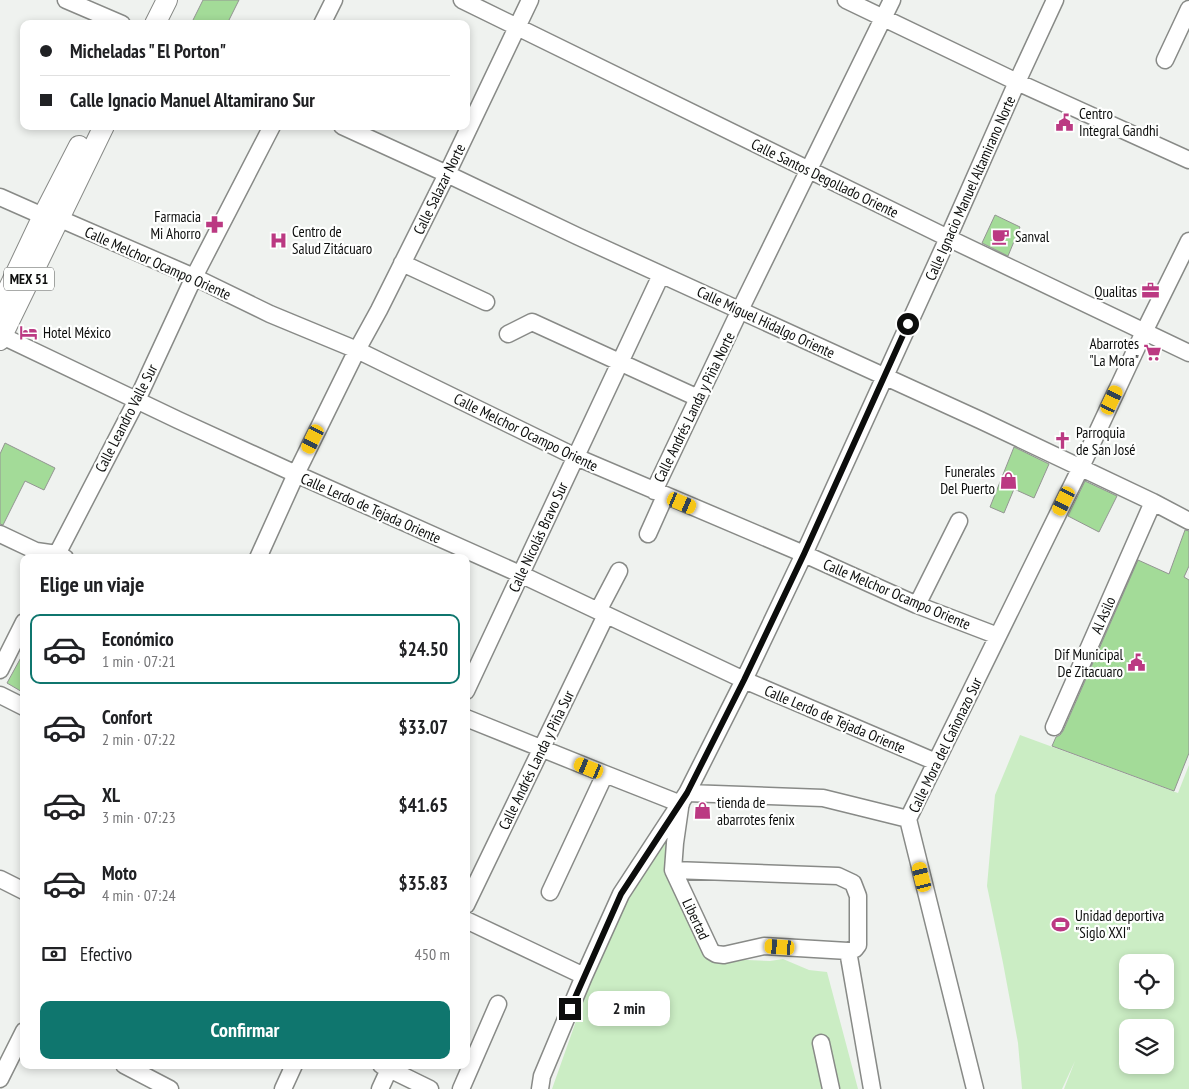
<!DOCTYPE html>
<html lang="es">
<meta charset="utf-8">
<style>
body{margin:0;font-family:"PT Sans Narrow",sans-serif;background:#f6f6f6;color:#202124;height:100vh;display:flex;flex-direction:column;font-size:19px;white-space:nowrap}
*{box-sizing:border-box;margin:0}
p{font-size:16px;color:#757577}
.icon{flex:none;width:28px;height:28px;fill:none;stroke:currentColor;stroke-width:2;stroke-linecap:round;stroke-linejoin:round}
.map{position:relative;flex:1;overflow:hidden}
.sheet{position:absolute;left:20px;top:554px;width:450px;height:515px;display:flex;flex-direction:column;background:#fff;border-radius:10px;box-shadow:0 2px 8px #0003}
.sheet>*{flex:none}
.banner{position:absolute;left:20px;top:20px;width:450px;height:110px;border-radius:10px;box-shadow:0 2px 8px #0003;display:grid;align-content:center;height:110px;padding:0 20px;background:#fff}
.controls{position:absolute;left:1119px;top:954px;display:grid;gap:10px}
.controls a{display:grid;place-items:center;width:55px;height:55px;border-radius:10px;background:#fff;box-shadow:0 2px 8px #0003;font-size:25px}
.end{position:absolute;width:22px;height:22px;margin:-11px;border:6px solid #0c0d0c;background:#fff;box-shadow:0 0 0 2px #fff}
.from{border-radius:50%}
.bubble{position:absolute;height:35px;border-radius:10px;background:#fff;box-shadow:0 2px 8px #0003;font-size:16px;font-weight:700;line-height:35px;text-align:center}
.car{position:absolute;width:15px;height:30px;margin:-15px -8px;border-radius:6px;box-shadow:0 0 4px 1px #0007;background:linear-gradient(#f5c518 24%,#345 0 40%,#f5c518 0 76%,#345 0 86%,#f5c518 0)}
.banner b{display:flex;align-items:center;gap:18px;height:48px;font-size:19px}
.banner b+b{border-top:1px solid #e0e0e0}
.banner i{width:12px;height:12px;background:#202124}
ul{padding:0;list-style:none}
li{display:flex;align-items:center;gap:15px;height:70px;margin:0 10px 8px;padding:0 10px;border:2px solid transparent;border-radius:10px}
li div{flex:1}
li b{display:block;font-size:19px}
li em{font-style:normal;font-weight:700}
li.active{border-color:#0f766e}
li>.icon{width:45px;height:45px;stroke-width:1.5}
h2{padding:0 20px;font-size:22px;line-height:60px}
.pay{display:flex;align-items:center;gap:12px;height:55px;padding:0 20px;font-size:19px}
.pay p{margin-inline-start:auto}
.primary-button{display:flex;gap:10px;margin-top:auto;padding:10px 20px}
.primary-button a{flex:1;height:58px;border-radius:10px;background:#0f766e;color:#fff;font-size:20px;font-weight:700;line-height:58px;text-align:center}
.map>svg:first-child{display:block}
</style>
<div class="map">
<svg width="1189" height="1089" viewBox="0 0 1189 1089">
<rect width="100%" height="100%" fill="#eff2ef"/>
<path fill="#cbedc4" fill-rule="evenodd" d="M 1020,735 L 1178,793 L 1189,765 L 1189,1089 L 1064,1089 L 1075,1061 L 1062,1089 L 1022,1089 L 1018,1043 L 1003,963 L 987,886 L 995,795 ZM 1128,962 L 1165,962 L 1165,1000 L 1128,1000 ZM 1128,1028 L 1165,1028 L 1165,1065 L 1128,1065 Z
M 671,830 L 673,870 L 706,958 L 739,959 L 747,960 L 770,961 L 783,959 L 809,970 L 827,972 L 858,1089 L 552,1089 L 599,956 L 637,883 Z"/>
<path fill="#a3db98" stroke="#939592" d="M 203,0 L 239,0 L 227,24 L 191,24 Z
M 995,215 L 1020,227 L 1008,256 L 982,243 Z
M 5,443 L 55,468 L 44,490 L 25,481 L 3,525 L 0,524 L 0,454 Z
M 1014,447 L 1049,464 L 1034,498 L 1014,489 L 1004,513 L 990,507 Z
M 1085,481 L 1117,496 L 1099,532 L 1068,516 Z
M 1185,530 L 1189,531 L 1189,566 L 1184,577 L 1189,580 L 1189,753 L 1174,791 L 1052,746 L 1056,737 L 1060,735 L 1063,731 L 1138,560 L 1169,574 Z
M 24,652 L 24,693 L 7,683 Z"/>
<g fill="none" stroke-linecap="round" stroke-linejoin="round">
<defs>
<path id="minor" d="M 66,0 L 122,24
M 462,0 L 948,238 L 1189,353
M 846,0 L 1017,82 L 1189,160
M 322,24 L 334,0
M 1165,60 L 1189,9
M 342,126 L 447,174 L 577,236 L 980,420 L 1153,502 L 1189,521
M 0,197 L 43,216 L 58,218 L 194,277 L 270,314 L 357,350 L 576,457 L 804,554 L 917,605 L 998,636
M 402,263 L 486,302
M 508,334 L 532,322 L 698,398
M 0,335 L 178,420 L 296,474 L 520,574 L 744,680 L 936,762
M 654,491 L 740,310 L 892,0
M 0,534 L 36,551 L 57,554 L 65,558
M 648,534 L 665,496
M 55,558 L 137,400 L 194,277 L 272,126
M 258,558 L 296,474 L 357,350 L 379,310 L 447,174 L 530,0
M 917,605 L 959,521
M 598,611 L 619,571
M 0,670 L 24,622
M 466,691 L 661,275
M 0,695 L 24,707
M 466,718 L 605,774 L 681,804
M 1054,727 L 1153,502
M 687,793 L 823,798 L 908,819
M 673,870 L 838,876 L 853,883 L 858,896 L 858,945 L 855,949 L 848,951 L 764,946 L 724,955 L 716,954 L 711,951 L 673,870 L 675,843 L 680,808
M 0,879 L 24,891
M 550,892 L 605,774
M 466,905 L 606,615
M 466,920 L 584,976
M 848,951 L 872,1089
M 821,1043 L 831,1089
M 124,1065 L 170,1089
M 381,1065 L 430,1089
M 0,1079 L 24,1031
M 283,1089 L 294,1065
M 380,1089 L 391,1065
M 461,1089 L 498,1004
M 540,1089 L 542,1076 L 584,976 L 621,894 L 687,793 L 744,680 L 804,554 L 948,238 L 1017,82 L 1055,0
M 975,1089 L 908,819 L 1081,467 L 1144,332 L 1189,241"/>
<path id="major" d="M 155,24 L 167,0
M 0,307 L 43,216 L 79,146
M 0,340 L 104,126"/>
</defs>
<use href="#minor" stroke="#888a87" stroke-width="19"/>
<use href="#major" stroke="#888a87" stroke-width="22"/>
<use href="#minor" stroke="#fff" stroke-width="16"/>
<use href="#major" stroke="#fff" stroke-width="20"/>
</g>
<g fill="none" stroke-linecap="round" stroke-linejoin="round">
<path stroke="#0c0d0c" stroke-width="6" d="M 570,1009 L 621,894 L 687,793 L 744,680 L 804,554 L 908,324"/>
</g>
<defs>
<symbol id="civic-bare" viewBox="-9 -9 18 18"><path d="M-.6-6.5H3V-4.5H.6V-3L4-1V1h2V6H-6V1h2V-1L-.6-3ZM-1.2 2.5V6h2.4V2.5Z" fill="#bb3982" stroke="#fefffe" stroke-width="2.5" paint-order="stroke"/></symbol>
<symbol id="pharmacy-bare" viewBox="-9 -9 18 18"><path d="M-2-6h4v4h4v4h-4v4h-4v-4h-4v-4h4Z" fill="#bb3982" stroke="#fefffe" stroke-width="2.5" paint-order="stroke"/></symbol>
<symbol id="cafe-bare" viewBox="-9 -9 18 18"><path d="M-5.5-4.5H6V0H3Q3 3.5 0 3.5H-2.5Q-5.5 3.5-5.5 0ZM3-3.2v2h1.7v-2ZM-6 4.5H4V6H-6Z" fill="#bb3982" stroke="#fefffe" stroke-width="2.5" paint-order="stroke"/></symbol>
<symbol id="hospital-bare" viewBox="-9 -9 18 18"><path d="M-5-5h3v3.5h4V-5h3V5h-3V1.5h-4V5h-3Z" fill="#bb3982" stroke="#fefffe" stroke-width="2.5" paint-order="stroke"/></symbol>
<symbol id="office-bare" viewBox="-9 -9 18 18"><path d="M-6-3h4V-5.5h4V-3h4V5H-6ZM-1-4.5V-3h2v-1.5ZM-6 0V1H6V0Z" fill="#bb3982" stroke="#fefffe" stroke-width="2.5" paint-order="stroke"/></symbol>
<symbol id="hotel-bare" viewBox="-9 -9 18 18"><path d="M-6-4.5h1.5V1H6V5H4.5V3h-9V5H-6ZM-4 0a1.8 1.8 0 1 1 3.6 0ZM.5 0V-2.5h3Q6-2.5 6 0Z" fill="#bb3982" stroke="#fefffe" stroke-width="2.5" paint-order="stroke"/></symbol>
<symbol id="supermarket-bare" viewBox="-9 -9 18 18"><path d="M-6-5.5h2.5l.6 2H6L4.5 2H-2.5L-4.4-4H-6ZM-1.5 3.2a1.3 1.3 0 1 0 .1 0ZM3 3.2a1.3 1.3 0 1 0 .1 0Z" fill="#bb3982" stroke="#fefffe" stroke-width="2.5" paint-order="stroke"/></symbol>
<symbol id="church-bare" viewBox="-9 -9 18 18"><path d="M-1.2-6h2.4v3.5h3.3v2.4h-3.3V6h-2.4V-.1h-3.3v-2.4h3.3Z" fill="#bb3982" stroke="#fefffe" stroke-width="2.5" paint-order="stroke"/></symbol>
<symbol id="shop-bare" viewBox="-9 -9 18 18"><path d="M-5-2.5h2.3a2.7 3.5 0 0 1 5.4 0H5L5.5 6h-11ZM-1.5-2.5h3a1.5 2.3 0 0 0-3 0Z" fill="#bb3982" stroke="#fefffe" stroke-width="2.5" paint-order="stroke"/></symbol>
<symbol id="stadium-bare" viewBox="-9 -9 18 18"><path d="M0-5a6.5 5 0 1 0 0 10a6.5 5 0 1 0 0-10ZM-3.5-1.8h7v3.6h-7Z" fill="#bb3982" stroke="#fefffe" stroke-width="2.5" paint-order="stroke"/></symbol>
</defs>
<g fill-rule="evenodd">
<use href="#civic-bare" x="1052" y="110" width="25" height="25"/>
<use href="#pharmacy-bare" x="202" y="212" width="25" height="25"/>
<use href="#cafe-bare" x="988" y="224" width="25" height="25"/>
<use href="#hospital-bare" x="266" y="228" width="25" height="25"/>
<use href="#office-bare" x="1138" y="278" width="25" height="25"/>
<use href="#hotel-bare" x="16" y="320" width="25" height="25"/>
<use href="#supermarket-bare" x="1140" y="340" width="25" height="25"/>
<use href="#church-bare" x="1050" y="428" width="25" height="25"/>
<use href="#shop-bare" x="996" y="468" width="25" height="25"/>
<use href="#civic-bare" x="1124" y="650" width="25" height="25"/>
<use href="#shop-bare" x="690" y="798" width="25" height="25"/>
<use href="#stadium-bare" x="1048" y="912" width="25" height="25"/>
</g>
<g text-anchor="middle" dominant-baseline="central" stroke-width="4.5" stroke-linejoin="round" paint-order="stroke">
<rect fill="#fefffe" stroke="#555655" stroke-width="1" x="4" y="267.5" width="50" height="23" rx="4"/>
<g font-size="14" font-weight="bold" fill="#0c0d0c">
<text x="29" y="279">MEX 51</text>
</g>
<g font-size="15" fill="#0c0d0c" stroke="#fefffe" text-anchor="start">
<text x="1079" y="113">Centro<tspan x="1079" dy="17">Integral Gandhi</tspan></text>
<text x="201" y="216" text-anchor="end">Farmacia<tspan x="201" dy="17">Mi Ahorro</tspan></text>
<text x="292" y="231">Centro de<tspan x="292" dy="17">Salud Zitácuaro</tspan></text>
<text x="1015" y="236">Sanval</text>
<text x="1137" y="291" text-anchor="end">Qualitas</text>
<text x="43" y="332">Hotel México</text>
<text x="1139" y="343" text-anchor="end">Abarrotes<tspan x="1139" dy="17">"La Mora"</tspan></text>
<text x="1076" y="432">Parroquia<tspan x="1076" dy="17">de San José</tspan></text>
<text x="995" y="471" text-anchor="end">Funerales<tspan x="995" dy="17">Del Puerto</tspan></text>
<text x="1123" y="654" text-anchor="end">Dif Municipal<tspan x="1123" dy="17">De Zitacuaro</tspan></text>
<text x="717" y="802">tienda de<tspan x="717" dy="17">abarrotes fenix</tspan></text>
<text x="1075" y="915">Unidad deportiva<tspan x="1075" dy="17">"Siglo XXI"</tspan></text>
</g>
<g font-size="15" fill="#0c0d0c" stroke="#fefffe">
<text transform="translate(825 178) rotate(26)">Calle Santos Degollado Oriente</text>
<text transform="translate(970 188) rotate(-66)">Calle Ignacio Manuel Altamirano Norte</text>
<text transform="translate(439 189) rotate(-64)">Calle Salazar Norte</text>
<text transform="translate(158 263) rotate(24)">Calle Melchor Ocampo Oriente</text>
<text transform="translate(766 322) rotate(25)">Calle Miguel Hidalgo Oriente</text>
<text transform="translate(694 407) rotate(-64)">Calle Andrés Landa y Piña Norte</text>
<text transform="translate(126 418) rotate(-63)">Calle Leandro Valle Sur</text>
<text transform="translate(526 432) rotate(26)">Calle Melchor Ocampo Oriente</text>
<text transform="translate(371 508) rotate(24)">Calle Lerdo de Tejada Oriente</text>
<text transform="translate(538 537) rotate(-65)">Calle Nicolás Bravo Sur</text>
<text transform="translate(897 594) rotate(23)">Calle Melchor Ocampo Oriente</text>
<text transform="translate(1103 615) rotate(-66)">Al Asilo</text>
<text transform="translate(835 719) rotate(23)">Calle Lerdo de Tejada Oriente</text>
<text transform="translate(945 745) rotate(-64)">Calle Mora del Cañonazo Sur</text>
<text transform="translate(536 760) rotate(-64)">Calle Andrés Landa y Piña Sur</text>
<text transform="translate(696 919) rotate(65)">Libertad</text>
</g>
</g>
</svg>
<div class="controls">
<a><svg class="icon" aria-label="locate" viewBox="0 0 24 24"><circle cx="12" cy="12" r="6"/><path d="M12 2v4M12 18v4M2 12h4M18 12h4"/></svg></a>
<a><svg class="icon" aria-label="layers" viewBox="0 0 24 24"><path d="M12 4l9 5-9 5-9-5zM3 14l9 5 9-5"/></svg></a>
</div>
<i class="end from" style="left:908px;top:324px"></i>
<i class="end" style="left:570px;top:1009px"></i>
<div class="bubble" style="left:588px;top:991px;width:82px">2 min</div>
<i class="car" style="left:1112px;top:400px;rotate:25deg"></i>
<i class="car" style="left:313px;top:439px;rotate:206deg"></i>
<i class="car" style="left:1064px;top:501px;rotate:206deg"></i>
<i class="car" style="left:682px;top:503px;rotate:113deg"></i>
<i class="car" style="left:589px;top:768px;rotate:292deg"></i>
<i class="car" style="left:922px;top:877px;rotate:346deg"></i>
<i class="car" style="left:780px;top:947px;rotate:274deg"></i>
<div class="banner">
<b><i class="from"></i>Micheladas &quot; El Porton&quot;</b>
<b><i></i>Calle Ignacio Manuel Altamirano Sur</b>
</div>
<section class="sheet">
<h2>Elige un viaje</h2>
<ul>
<li class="active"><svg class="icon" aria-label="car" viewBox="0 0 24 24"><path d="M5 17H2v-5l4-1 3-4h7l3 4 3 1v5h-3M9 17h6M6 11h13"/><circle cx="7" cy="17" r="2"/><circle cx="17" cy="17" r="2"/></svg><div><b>Económico</b><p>1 min · 07:21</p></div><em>$24.50</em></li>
<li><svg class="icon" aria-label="car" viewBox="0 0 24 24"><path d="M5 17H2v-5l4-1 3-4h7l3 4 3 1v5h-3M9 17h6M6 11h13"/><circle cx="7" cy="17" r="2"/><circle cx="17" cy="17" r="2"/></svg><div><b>Confort</b><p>2 min · 07:22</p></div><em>$33.07</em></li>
<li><svg class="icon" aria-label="car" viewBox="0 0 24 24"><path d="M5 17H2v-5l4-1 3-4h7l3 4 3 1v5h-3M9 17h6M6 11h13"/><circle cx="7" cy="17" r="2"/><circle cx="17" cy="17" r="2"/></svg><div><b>XL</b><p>3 min · 07:23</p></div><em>$41.65</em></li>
<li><svg class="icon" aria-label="car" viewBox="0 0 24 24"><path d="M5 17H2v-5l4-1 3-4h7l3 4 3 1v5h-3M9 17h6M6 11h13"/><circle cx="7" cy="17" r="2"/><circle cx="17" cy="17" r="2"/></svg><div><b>Moto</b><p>4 min · 07:24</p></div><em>$35.83</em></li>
</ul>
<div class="pay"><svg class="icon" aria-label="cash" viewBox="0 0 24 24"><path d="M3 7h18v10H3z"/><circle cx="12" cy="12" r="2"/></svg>Efectivo<p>450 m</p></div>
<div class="primary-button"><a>Confirmar</a></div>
</section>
</div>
